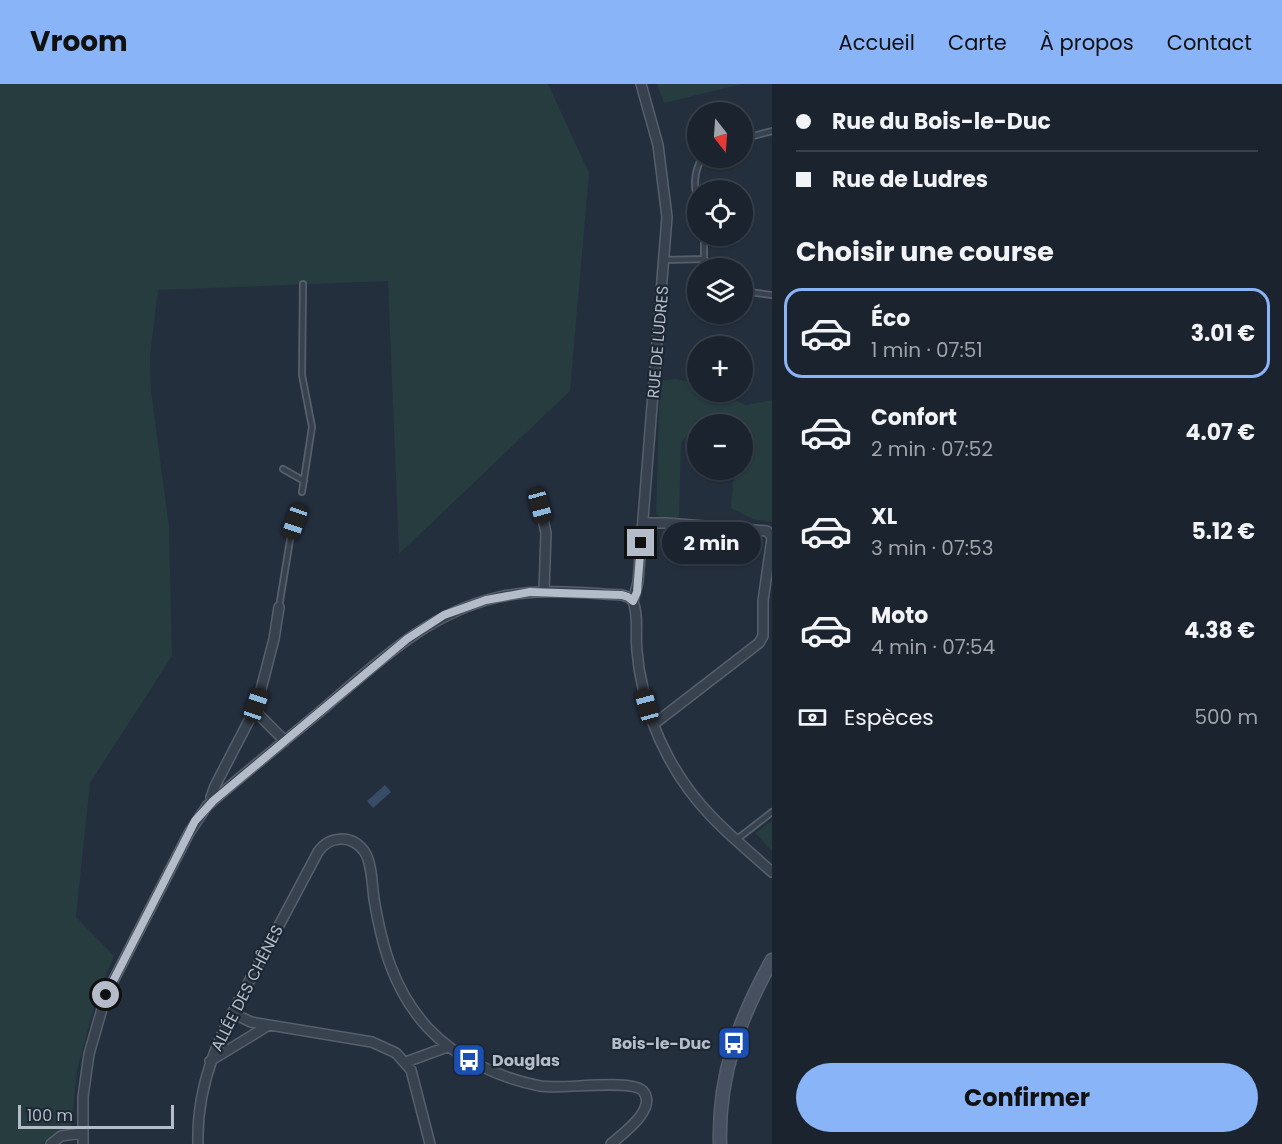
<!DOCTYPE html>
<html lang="fr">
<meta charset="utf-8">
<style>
body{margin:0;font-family:Poppins,sans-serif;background:#282f3a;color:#f1f3f6;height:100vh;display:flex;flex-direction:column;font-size:22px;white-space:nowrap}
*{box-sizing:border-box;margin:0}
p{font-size:20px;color:#a0a4aa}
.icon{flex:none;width:33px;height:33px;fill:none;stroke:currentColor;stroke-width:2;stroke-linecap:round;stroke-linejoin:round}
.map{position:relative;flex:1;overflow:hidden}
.details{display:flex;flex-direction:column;background:#1b232e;width:510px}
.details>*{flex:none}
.hud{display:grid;align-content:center;height:132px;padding:0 24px;background:#1b232e}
.needle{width:39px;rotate:163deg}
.controls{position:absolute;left:687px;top:18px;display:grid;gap:12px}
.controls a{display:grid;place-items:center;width:66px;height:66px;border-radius:50%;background:#1b232e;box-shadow:0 2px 4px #0004,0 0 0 2px #39404a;font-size:30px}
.scale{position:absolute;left:18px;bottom:15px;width:156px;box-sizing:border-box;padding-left:6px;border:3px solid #b4bcc9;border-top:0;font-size:16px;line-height:21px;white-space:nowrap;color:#b4bcc9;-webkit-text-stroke:4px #1d2633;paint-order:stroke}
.end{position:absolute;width:27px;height:27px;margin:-14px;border:8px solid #b4bcc9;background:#111;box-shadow:0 0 0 3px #111}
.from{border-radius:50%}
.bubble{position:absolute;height:42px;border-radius:21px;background:#1b232e;box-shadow:0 2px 4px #0004,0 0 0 2px #39404a;font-size:20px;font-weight:700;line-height:42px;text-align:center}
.car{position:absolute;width:18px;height:36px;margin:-18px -9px;border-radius:8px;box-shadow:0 0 4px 2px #0007;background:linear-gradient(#222 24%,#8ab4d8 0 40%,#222 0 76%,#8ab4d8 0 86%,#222 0)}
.hud b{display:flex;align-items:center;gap:21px;height:57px;font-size:22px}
.hud b+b{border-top:2px solid #39404a}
.hud i{width:15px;height:15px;background:#f1f3f6}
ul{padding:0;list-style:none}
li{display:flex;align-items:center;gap:18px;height:90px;margin:0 12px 9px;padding:0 12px;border:3px solid transparent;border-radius:18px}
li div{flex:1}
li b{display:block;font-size:22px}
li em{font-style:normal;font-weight:700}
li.current{border-color:#8ab4f8}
li>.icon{width:54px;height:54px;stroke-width:1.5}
h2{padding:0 24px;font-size:27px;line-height:72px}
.pay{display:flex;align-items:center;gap:15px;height:66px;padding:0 24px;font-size:22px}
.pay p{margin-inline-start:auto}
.cta{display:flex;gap:12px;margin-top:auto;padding:12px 24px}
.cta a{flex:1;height:69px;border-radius:36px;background:#8ab4f8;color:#111;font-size:24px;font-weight:700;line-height:69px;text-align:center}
header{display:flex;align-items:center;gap:36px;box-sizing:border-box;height:84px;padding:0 30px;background:#8ab4f8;color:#111}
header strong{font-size:28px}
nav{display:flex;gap:33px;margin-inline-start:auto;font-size:21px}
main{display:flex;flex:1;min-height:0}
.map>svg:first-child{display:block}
</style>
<header>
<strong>Vroom</strong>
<nav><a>Accueil</a><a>Carte</a><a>À propos</a><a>Contact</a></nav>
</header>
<main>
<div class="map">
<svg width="772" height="1060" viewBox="0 0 772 1060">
<rect width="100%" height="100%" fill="#242f3e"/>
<path fill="#263c3f" d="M 0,0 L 548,0 L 589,89 L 570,307 L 399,470 L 388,197 L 158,206 L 150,271 L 151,307 L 169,443 L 172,572 L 90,699 L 76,833 L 114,872 L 96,916 L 77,986 L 71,1044 L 52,1052 L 42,1060 L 0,1060 Z
M 657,0 L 742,0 L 664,19 Z
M 676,295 L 697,300 L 698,308 L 715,308 L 746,321 L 772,316 L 772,438 L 753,435 L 731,424 L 734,386 L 742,386 L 742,340 L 697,340 L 681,359 L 679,433 L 663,435 L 656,430 L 660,297 Z
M 772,737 L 772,767 L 755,749 Z"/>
<path fill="#394c67" d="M 385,701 L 391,708 L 373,724 L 367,717 Z"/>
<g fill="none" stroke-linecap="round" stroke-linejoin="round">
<defs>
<path id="lane" d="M 742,55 L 772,47
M 698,120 C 694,103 693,89 702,74
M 704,152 L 704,175
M 665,176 L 704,175 L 715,184
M 742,207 L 772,211
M 283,385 L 304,397
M 302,408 L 312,343 L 302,291 L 303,200
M 279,523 L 291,450 L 295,437
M 736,756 L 772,728"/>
<path id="street" d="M 540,422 L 546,449 L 544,507
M 643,439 L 666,439 L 767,447 L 772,453
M 633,517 L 638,498 L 667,133 L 658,61 L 641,0
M 633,517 C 639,533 635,551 637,567 C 638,580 640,592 643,604 C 652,650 678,698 711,732 C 730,752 752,770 772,788
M 254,626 L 285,657
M 654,640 L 759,559 L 763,552 L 763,517 L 772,454
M 213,717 L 211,713 L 215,702 L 257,621 L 274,555 L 279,523
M 232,929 L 251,938 L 372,958 L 396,969 L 411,986 L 430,1060
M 210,977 L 269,941
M 406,978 L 447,963
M 51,1060 L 61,1052 L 82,1049
M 83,1060 L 83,1013 L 89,970 L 106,911 L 189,749 L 207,722 C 243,690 280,661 316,631 C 373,583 425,529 499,513 C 539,504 581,509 622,511 L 628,513 L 633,517
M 198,1060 C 196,991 226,940 258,881 C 278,843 298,806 318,768 C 329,752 351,750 364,767 C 372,778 372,801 374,815 C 382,863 394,907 428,944 C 456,974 499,994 540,1002 C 561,1006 632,994 643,1007 C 658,1025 622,1050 611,1060"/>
<path id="secondary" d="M 720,1060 C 718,990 739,936 772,876"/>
</defs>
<use href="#lane" stroke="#565f6c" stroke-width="8"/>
<use href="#street" stroke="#565f6c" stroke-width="12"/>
<use href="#secondary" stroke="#565f6c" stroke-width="15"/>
<use href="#lane" stroke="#38414e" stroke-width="4.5"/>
<use href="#street" stroke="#38414e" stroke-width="9"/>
<use href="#secondary" stroke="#465061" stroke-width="12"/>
</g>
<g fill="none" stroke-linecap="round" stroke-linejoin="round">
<path stroke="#b4bcc9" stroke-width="8" d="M 106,911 L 195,737 L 213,717 L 407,555 L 444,531 L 486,516 L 530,508 L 622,511 L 628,513 L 633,517 L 637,508 L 641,459"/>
</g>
<defs>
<symbol id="bus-square" viewBox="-11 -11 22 22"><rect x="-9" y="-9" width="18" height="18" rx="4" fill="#1a4fb4" stroke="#1d2633"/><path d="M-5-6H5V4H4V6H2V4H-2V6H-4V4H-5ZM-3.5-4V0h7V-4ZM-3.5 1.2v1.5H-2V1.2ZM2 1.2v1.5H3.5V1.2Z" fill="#fff"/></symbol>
</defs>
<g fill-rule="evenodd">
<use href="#bus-square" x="715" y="940" width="38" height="38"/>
<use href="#bus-square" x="450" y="957" width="38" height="38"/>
</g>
<g text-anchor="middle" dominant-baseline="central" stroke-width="4.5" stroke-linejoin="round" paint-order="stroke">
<g font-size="16" fill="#b4bcc9" stroke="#1d2633">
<text transform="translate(658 258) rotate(-85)">RUE DE LUDRES</text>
<text transform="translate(247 904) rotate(-63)">ALLÉE DES CHÊNES</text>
</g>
<g font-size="16" font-weight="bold" fill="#b4bcc9" stroke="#1d2633" text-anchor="end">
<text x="711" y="959">Bois-le-Duc</text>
<text x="492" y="976" text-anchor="start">Douglas</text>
</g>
</g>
</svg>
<div class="controls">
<a><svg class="needle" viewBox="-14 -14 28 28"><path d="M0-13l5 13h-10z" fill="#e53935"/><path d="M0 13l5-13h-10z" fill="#a0a4aa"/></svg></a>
<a><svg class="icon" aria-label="locate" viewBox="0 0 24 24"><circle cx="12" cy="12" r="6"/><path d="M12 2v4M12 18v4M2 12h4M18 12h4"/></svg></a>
<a><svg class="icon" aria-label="layers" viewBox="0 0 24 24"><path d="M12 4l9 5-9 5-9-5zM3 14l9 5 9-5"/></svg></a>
<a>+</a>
<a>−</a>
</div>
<div class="scale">100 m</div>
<i class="end from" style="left:106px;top:911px"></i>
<i class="end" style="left:641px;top:459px"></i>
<div class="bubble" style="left:662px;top:438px;width:99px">2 min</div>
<i class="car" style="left:540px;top:422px;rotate:165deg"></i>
<i class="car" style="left:295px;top:438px;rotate:199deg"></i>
<i class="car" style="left:256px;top:621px;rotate:19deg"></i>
<i class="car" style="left:647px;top:622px;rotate:345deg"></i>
</div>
<section class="details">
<div class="hud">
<b><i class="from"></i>Rue du Bois-le-Duc</b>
<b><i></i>Rue de Ludres</b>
</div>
<h2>Choisir une course</h2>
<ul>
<li class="current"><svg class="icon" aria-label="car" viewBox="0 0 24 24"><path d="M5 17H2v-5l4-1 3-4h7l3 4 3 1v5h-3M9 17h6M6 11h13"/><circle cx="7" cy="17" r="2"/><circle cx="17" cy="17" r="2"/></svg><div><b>Éco</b><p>1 min · 07:51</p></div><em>3.01 €</em></li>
<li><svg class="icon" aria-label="car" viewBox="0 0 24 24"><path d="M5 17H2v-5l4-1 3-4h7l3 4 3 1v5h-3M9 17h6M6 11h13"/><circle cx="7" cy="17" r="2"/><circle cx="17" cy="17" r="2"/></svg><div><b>Confort</b><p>2 min · 07:52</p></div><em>4.07 €</em></li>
<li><svg class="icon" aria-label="car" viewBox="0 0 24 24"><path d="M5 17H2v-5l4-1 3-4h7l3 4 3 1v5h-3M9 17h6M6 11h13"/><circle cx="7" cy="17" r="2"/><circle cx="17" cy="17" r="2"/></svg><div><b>XL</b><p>3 min · 07:53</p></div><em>5.12 €</em></li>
<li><svg class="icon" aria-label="car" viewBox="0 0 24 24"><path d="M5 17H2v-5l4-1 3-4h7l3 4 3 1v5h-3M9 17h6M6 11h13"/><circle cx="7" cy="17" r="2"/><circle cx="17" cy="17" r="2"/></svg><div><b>Moto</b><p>4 min · 07:54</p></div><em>4.38 €</em></li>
</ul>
<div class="pay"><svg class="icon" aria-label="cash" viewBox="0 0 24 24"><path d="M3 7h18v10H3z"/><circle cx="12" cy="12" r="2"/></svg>Espèces<p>500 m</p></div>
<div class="cta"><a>Confirmer</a></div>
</section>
</main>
